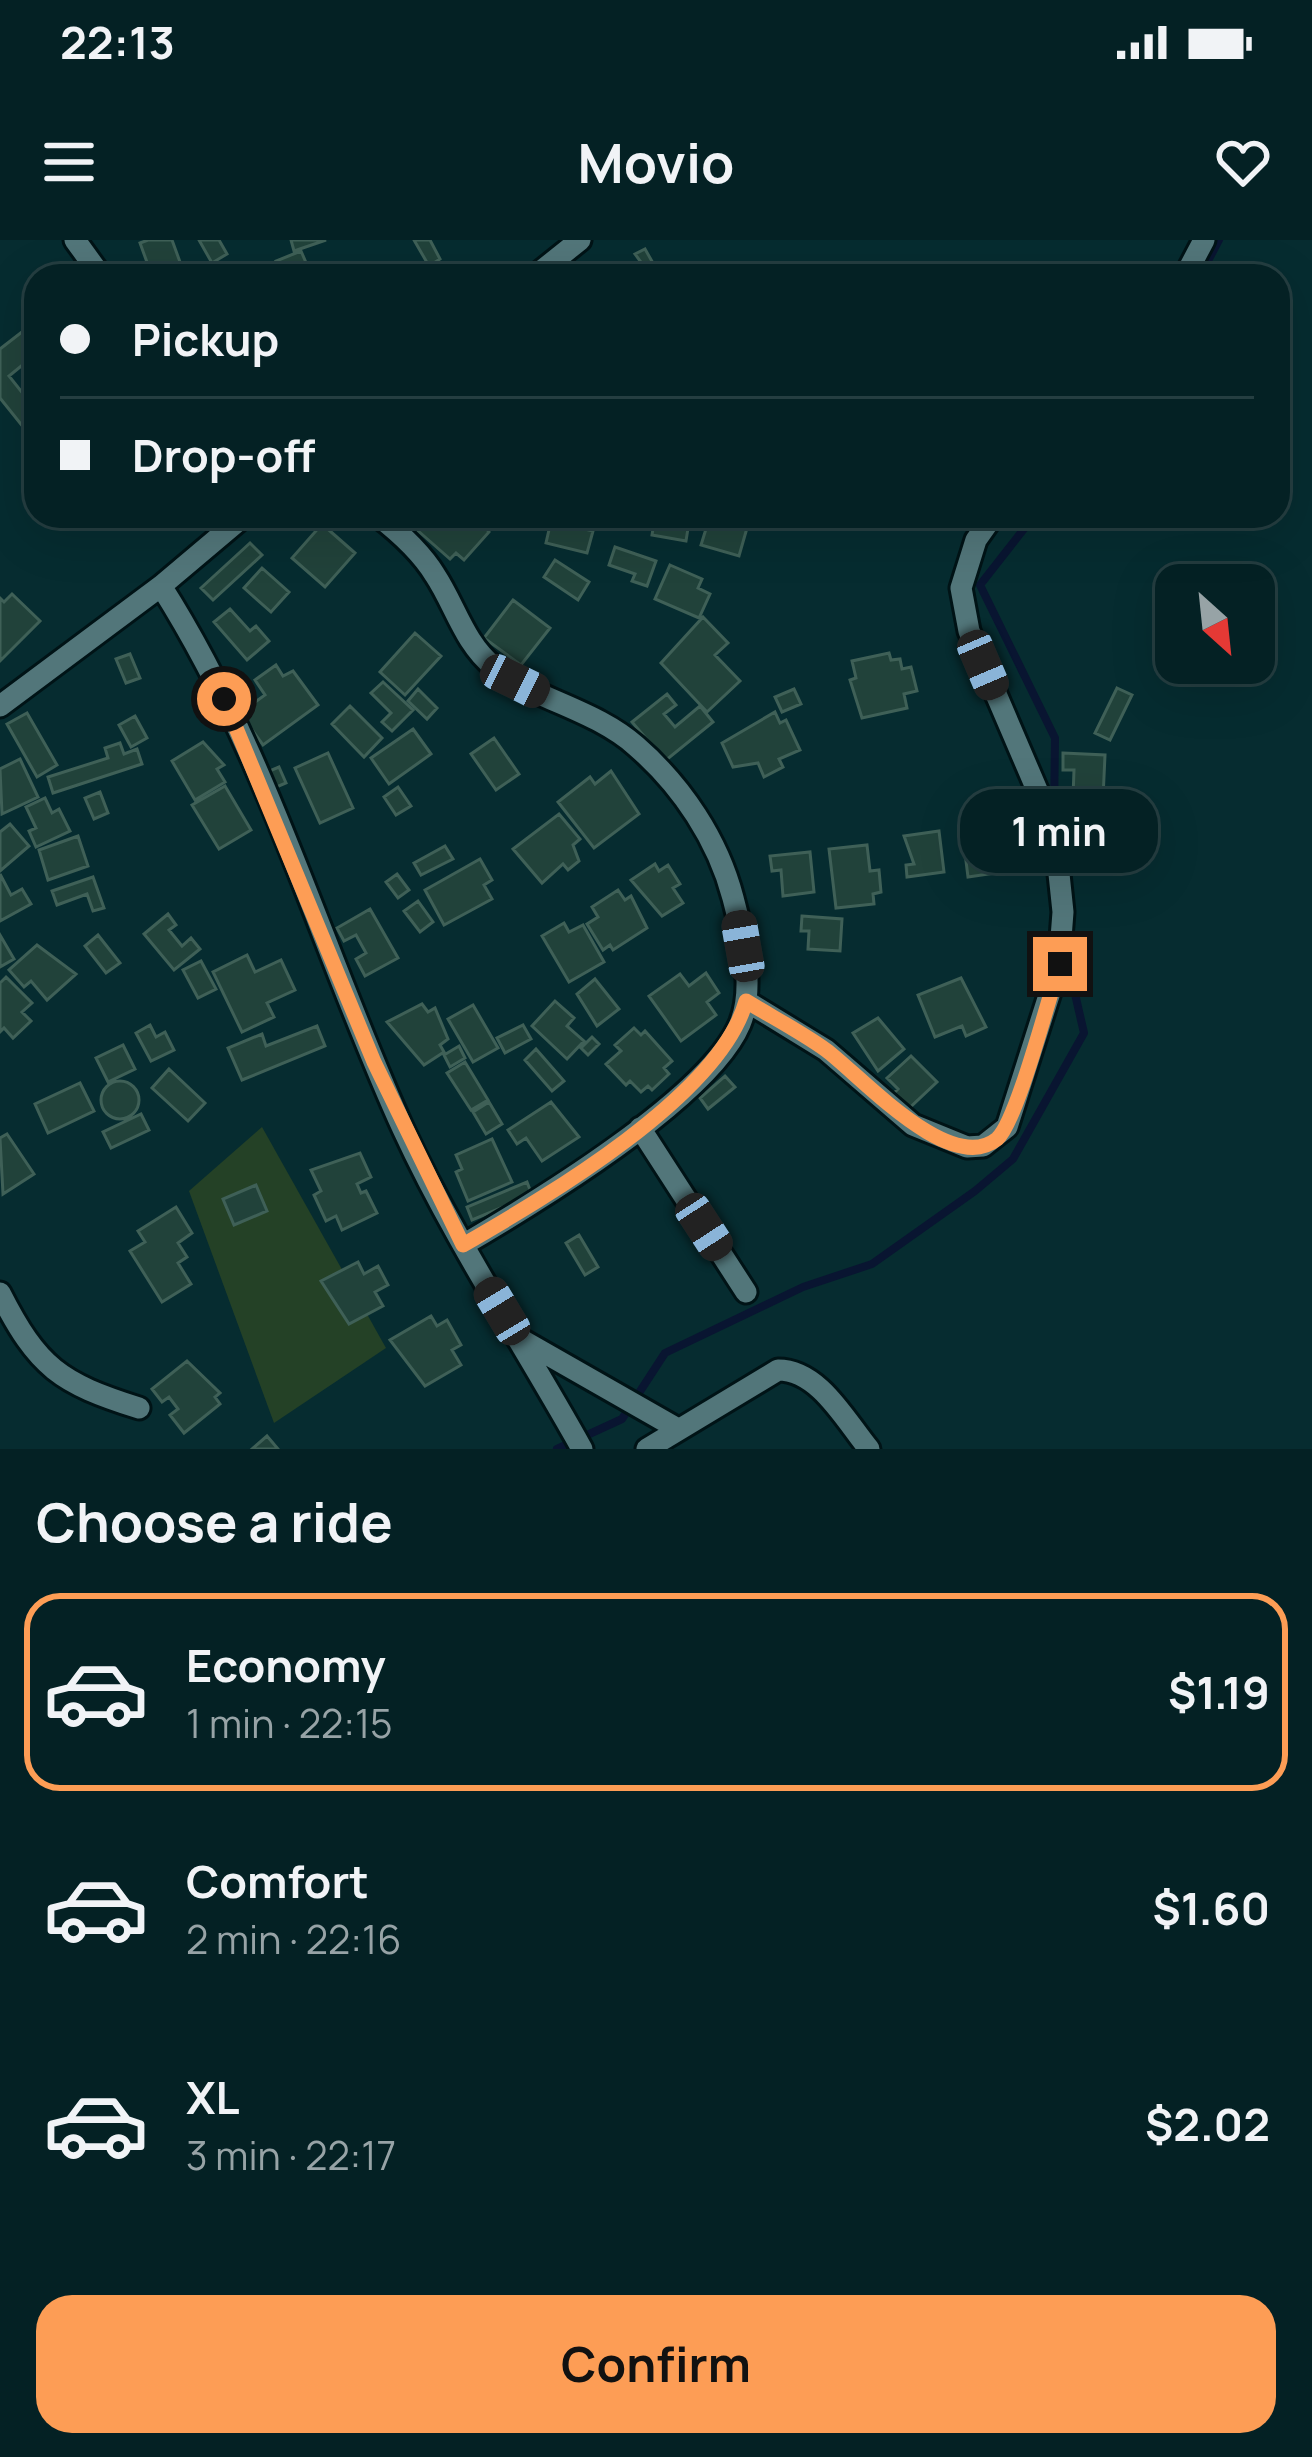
<!DOCTYPE html>
<meta charset="utf-8">
<style>
body{margin:0;font-family:Manrope,sans-serif;background:#122e31;color:#f1f3f6;height:100vh;display:flex;flex-direction:column;font-size:45px;white-space:nowrap}
*{box-sizing:border-box;margin:0}
p{font-size:39px;color:#97a3a6}
.icon{flex:none;width:66px;height:66px;fill:none;stroke:currentColor;stroke-width:2;stroke-linecap:round;stroke-linejoin:round}
.map{position:relative;height:1209px;overflow:hidden}
.side{display:flex;flex-direction:column;background:#042124;flex:1}
.side>*{flex:none}
.guide{position:absolute;left:24px;top:24px;width:1266px;height:264px;border-radius:36px;box-shadow:0 12px 48px #0002,0 0 0 3px #253e41;display:grid;align-content:center;height:264px;padding:0 36px;background:#042124}
.needle{width:78px;rotate:153deg}
.controls{position:absolute;left:1155px;top:324px;display:grid;gap:24px}
.controls a{display:grid;place-items:center;width:120px;height:120px;border-radius:24px;background:#042124;box-shadow:0 12px 48px #0002,0 0 0 3px #253e41;font-size:60px}
.end{position:absolute;width:54px;height:54px;margin:-27px;border:15px solid #fd9d55;background:#111;box-shadow:0 0 0 6px #111}
.from{border-radius:50%}
.bubble{position:absolute;height:84px;border-radius:36px;background:#042124;box-shadow:0 12px 48px #0002,0 0 0 3px #253e41;font-size:39px;font-weight:700;line-height:84px;text-align:center}
.car{position:absolute;width:36px;height:72px;margin:-36px -18px;border-radius:15px;box-shadow:0 0 9px 3px #0007;background:linear-gradient(#222 24%,#8ab4d8 0 40%,#222 0 76%,#8ab4d8 0 86%,#222 0)}
.guide b{display:flex;align-items:center;gap:42px;height:114px;font-size:45px}
.guide b+b{border-top:3px solid #253e41}
.guide i{width:30px;height:30px;background:#f1f3f6}
ul{padding:0;list-style:none}
li{display:flex;align-items:center;gap:36px;height:198px;margin:0 24px 18px;padding:0 12px;border:6px solid transparent;border-radius:36px}
li div{flex:1}
li b{display:block;font-size:45px}
li em{font-style:normal;font-weight:700}
li.on{border-color:#fd9d55}
li>.icon{width:108px;height:108px;stroke-width:1.5}
h2{padding:0 36px;font-size:54px;line-height:144px}
.cta{display:flex;gap:24px;margin-top:auto;padding:24px 36px}
.cta a{flex:1;height:138px;border-radius:36px;background:#fd9d55;color:#111;font-size:48px;font-weight:700;line-height:138px;text-align:center}
.status{display:flex;justify-content:space-between;align-items:center;height:84px;padding:0 60px;background:#042124;direction:ltr}
.status svg{height:33px;fill:currentColor}
header{display:flex;justify-content:space-between;align-items:center;height:156px;padding:0 36px;background:#042124;font-size:54px;font-weight:700}
.map>svg:first-child{display:block}
</style>
<div class="status"><b>22:13</b><svg viewBox="0 0 49 12"><path d="M0 12V9h3v3zM5 12V6h3v6zM10 12V3h3v9zM15 12V0h3v12zM26 1h20v11H26zM47 4h2v5h-2z"/></svg></div>
<header><svg class="icon" aria-label="menu" viewBox="0 0 24 24"><path d="M4 6h16M4 12h16M4 18h16"/></svg>Movio<svg class="icon" aria-label="heart" viewBox="0 0 24 24"><path d="M12 20l-8-8c-3-5 5-10 8-4 3-6 11-1 8 4z"/></svg></header>
<div class="map">
<svg width="1312" height="1209" viewBox="0 0 1312 1209">
<rect width="100%" height="100%" fill="#062c30"/>
<path fill="#244126" d="M 262,887 L 386,1108 L 274,1183 L 189,951 Z"/>
<g fill="none" stroke-linecap="round" stroke-linejoin="round">
<path stroke="#091531" stroke-width="8" d="M 1200,36 L 1219,0
M 1034,276 L 980,345 L 1055,498 L 1054,574
M 557,1209 L 622,1179 L 665,1113 L 803,1047 L 872,1024 L 975,951 L 1013,919 L 1084,793 L 1067,719"/>
</g>
<path fill="#21423a" stroke="#3f6057" stroke-width="3" d="M 148,0 L 172,0 L 184,33 L 152,36 L 140,3 Z
M 199,0 L 219,0 L 227,14 L 212,23 Z
M 291,0 L 326,0 L 294,11 Z
M 414,0 L 430,0 L 440,19 L 429,26 Z
M 645,9 L 658,32 L 651,36 L 635,14 Z
M 301,11 L 307,25 L 282,35 L 276,21 Z
M 36,81 L 36,114 L 9,136 L 36,170 L 36,203 L 0,158 L 0,109 Z
M 428,276 L 477,276 L 489,292 L 464,320 L 456,313 L 450,319 L 416,289 Z
M 655,276 L 690,276 L 686,301 L 652,295 Z
M 710,276 L 741,276 L 738,286 L 747,288 L 739,316 L 701,305 Z
M 551,281 L 593,291 L 587,313 L 546,303 Z
M 322,284 L 355,313 L 325,347 L 292,318 Z
M 250,303 L 262,315 L 213,360 L 201,348 Z
M 615,307 L 656,321 L 647,346 L 632,341 L 635,334 L 609,325 Z
M 555,320 L 589,342 L 578,360 L 544,337 Z
M 670,325 L 702,339 L 698,348 L 710,354 L 699,378 L 655,359 Z
M 262,328 L 289,352 L 271,372 L 244,348 Z
M 12,354 L 40,381 L 0,421 L 0,358 L 4,362 Z
M 513,360 L 550,388 L 521,425 L 484,398 Z
M 230,369 L 250,391 L 256,386 L 269,401 L 247,420 L 214,382 Z
M 703,377 L 728,403 L 715,415 L 740,441 L 707,472 L 661,423 Z
M 415,393 L 441,416 L 405,455 L 380,432 Z
M 889,413 L 891,420 L 900,419 L 902,429 L 911,427 L 917,451 L 904,454 L 907,468 L 862,478 L 850,440 L 856,438 L 852,421 Z
M 130,414 L 140,438 L 126,443 L 116,419 Z
M 276,425 L 283,436 L 293,431 L 318,465 L 263,505 L 240,473 L 265,455 L 255,440 Z
M 383,442 L 413,470 L 392,491 L 382,482 L 391,473 L 371,453 Z
M 1117,448 L 1132,455 L 1110,500 L 1095,493 Z
M 418,449 L 437,468 L 427,479 L 408,461 Z
M 794,449 L 801,464 L 782,472 L 775,457 Z
M 667,454 L 676,465 L 664,474 L 675,487 L 700,466 L 713,482 L 665,521 L 632,482 Z
M 350,466 L 382,498 L 364,517 L 332,484 Z
M 775,472 L 780,483 L 786,480 L 800,510 L 779,519 L 783,527 L 764,537 L 758,523 L 733,527 L 722,503 Z
M 27,473 L 57,525 L 37,537 L 7,484 Z
M 135,476 L 147,498 L 131,507 L 119,485 Z
M 413,489 L 431,514 L 389,544 L 371,518 Z
M 494,498 L 519,534 L 496,550 L 471,514 Z
M 203,502 L 224,525 L 217,529 L 225,542 L 195,560 L 172,521 Z
M 120,503 L 124,514 L 137,509 L 142,524 L 53,553 L 48,537 L 108,518 L 105,508 Z
M 328,513 L 353,568 L 320,583 L 295,528 Z
M 1063,513 L 1105,515 L 1103,558 L 1073,557 L 1074,530 L 1063,530 Z
M 20,519 L 38,557 L 2,574 L 0,529 Z
M 279,527 L 286,543 L 274,548 L 267,532 Z
M 611,531 L 639,574 L 594,608 L 558,562 L 590,537 L 595,544 Z
M 225,546 L 251,590 L 219,609 L 192,565 Z
M 398,547 L 411,566 L 396,575 L 384,557 Z
M 100,552 L 108,573 L 94,579 L 85,558 Z
M 45,558 L 52,573 L 59,569 L 70,591 L 36,607 L 29,591 L 36,588 L 26,567 Z
M 996,569 L 998,584 L 1006,583 L 1011,592 L 1014,615 L 1007,616 L 1009,631 L 968,637 L 962,589 L 968,589 L 965,574 Z
M 559,574 L 580,599 L 573,605 L 579,621 L 568,630 L 563,624 L 542,643 L 513,609 Z
M 10,584 L 29,606 L 0,631 L 0,592 Z
M 939,591 L 944,632 L 907,637 L 906,625 L 914,624 L 904,596 Z
M 78,596 L 88,626 L 48,640 L 39,610 Z
M 867,605 L 870,631 L 879,630 L 881,652 L 873,654 L 874,664 L 836,668 L 829,609 Z
M 445,606 L 453,619 L 421,635 L 414,623 Z
M 810,612 L 814,652 L 783,656 L 781,630 L 772,631 L 770,616 Z
M 480,619 L 492,640 L 484,645 L 492,659 L 444,685 L 425,650 Z
M 655,624 L 659,631 L 668,625 L 680,644 L 673,648 L 683,663 L 662,676 L 631,640 Z
M 0,634 L 11,655 L 22,649 L 31,664 L 0,681 Z
M 397,634 L 409,650 L 398,658 L 386,642 Z
M 93,637 L 104,668 L 93,671 L 87,654 L 57,665 L 52,651 Z
M 618,650 L 625,660 L 631,656 L 647,688 L 613,710 L 610,705 L 603,710 L 587,684 L 598,677 L 592,667 Z
M 418,661 L 433,682 L 420,692 L 404,671 Z
M 370,669 L 398,718 L 365,736 L 356,719 L 366,713 L 356,695 L 344,701 L 337,688 Z
M 168,674 L 176,685 L 169,690 L 182,706 L 191,698 L 200,709 L 174,730 L 144,694 Z
M 802,676 L 842,679 L 840,711 L 808,709 L 809,691 L 801,691 Z
M 564,683 L 569,692 L 583,685 L 604,722 L 569,742 L 542,696 Z
M 0,695 L 14,719 L 0,727 Z
M 98,695 L 120,723 L 106,733 L 85,706 Z
M 37,705 L 76,734 L 47,760 L 31,741 L 24,747 L 9,730 Z
M 247,715 L 255,732 L 281,720 L 295,750 L 267,763 L 274,777 L 242,792 L 213,732 Z
M 201,721 L 216,749 L 198,758 L 183,730 Z
M 706,733 L 719,753 L 707,762 L 716,775 L 681,801 L 649,756 L 680,734 L 689,746 Z
M 6,737 L 32,763 L 22,772 L 31,781 L 13,798 L 4,788 L 0,792 L 0,743 Z
M 961,738 L 986,787 L 966,796 L 962,786 L 935,797 L 918,755 Z
M 595,739 L 619,769 L 597,786 L 577,754 Z
M 555,761 L 574,778 L 567,786 L 584,801 L 567,819 L 532,786 Z
M 422,764 L 428,772 L 435,768 L 448,799 L 440,805 L 444,812 L 424,825 L 387,782 Z
M 473,765 L 498,808 L 473,822 L 448,779 Z
M 878,778 L 904,809 L 878,831 L 853,793 Z
M 150,785 L 156,797 L 165,792 L 174,810 L 151,821 L 136,793 Z
M 523,785 L 531,799 L 505,813 L 497,798 Z
M 317,786 L 325,806 L 242,840 L 228,808 L 262,794 L 266,806 Z
M 634,788 L 641,795 L 645,791 L 672,821 L 664,828 L 669,834 L 652,850 L 648,846 L 641,852 L 630,841 L 626,845 L 606,824 L 621,811 L 615,805 Z
M 592,797 L 599,804 L 588,815 L 581,808 Z
M 123,805 L 135,829 L 108,842 L 96,818 Z
M 459,806 L 465,818 L 450,827 L 444,815 Z
M 536,809 L 564,841 L 552,851 L 525,820 Z
M 911,816 L 937,842 L 904,873 L 890,857 L 898,849 L 887,838 Z
M 465,822 L 488,860 L 471,870 L 447,833 Z
M 169,829 L 205,863 L 188,881 L 152,848 Z
M 725,836 L 735,847 L 708,869 L 700,858 Z
M101 860a19 19 0 1 1 38 0a19 19 0 1 1-38 0Z
M 80,843 L 94,871 L 48,893 L 35,864 Z
M 489,862 L 502,884 L 486,894 L 473,872 Z
M 551,862 L 579,897 L 542,921 L 526,898 L 517,904 L 508,890 Z
M 141,874 L 149,890 L 111,908 L 103,892 Z
M 7,894 L 34,934 L 3,954 L 0,898 Z
M 492,899 L 512,942 L 468,961 L 456,932 L 462,929 L 456,915 Z
M 360,913 L 371,937 L 357,944 L 361,953 L 366,951 L 377,973 L 342,990 L 336,976 L 326,981 L 314,955 L 321,951 L 311,930 Z
M 527,942 L 532,955 L 472,980 L 467,967 Z
M 256,945 L 267,971 L 234,985 L 223,959 Z
M 176,967 L 192,993 L 178,1003 L 187,1017 L 178,1023 L 191,1044 L 162,1062 L 130,1011 L 145,1002 L 138,991 Z
M 579,995 L 598,1027 L 585,1035 L 566,1003 Z
M 358,1022 L 364,1034 L 378,1026 L 388,1045 L 375,1052 L 383,1066 L 349,1084 L 321,1041 Z
M 431,1076 L 437,1086 L 447,1080 L 461,1105 L 452,1110 L 461,1125 L 425,1146 L 390,1100 Z
M 187,1121 L 220,1153 L 215,1157 L 220,1164 L 184,1193 L 170,1175 L 178,1169 L 169,1157 L 162,1162 L 152,1149 Z
M 267,1196 L 278,1209 L 252,1209 Z"/>
<g fill="none" stroke-linecap="round" stroke-linejoin="round">
<defs>
<path id="minor" d="M 75,0 L 101,36
M 535,36 L 580,0
M 1185,36 L 1204,0
M 378,276 C 400,293 421,312 435,335 C 455,365 464,403 494,427 C 537,461 594,469 636,506 C 682,546 718,600 733,658 C 743,695 755,748 740,784 C 709,858 533,964 463,1005
M 161,346 C 268,514 321,709 403,889 C 454,1000 523,1103 582,1209
M 0,466 L 161,346 L 244,276
M 746,761 L 826,810 L 913,885 L 967,907 L 983,906 L 1007,887 L 1059,724 L 1063,672 L 1057,615 L 1040,557 L 969,391 L 961,348 L 976,300 L 993,276
M 640,888 L 746,1052
M 0,1053 C 38,1128 60,1143 139,1168
M 522,1100 L 678,1189
M 647,1209 L 778,1130 C 819,1130 845,1180 869,1209"/>
</defs>
<use href="#minor" stroke="#001316" stroke-width="27"/>
<use href="#minor" stroke="#52767a" stroke-width="21"/>
</g>
<g fill="none" stroke-linecap="round" stroke-linejoin="round">
<path stroke="#fd9d55" stroke-width="15" d="M 224,459 L 374,822 L 463,1005 C 546,957 720,856 746,761 C 772,777 801,792 826,810 C 860,835 950,937 997,899 C 1017,882 1049,756 1060,724"/>
</g>
</svg>
<div class="controls">
<a><svg class="needle" viewBox="-14 -14 28 28"><path d="M0-13l5 13h-10z" fill="#e53935"/><path d="M0 13l5-13h-10z" fill="#97a3a6"/></svg></a>
</div>
<i class="end from" style="left:224px;top:459px"></i>
<i class="end" style="left:1060px;top:724px"></i>
<div class="bubble" style="left:960px;top:549px;width:198px">1 min</div>
<i class="car" style="left:983px;top:425px;rotate:157deg"></i>
<i class="car" style="left:515px;top:441px;rotate:116deg"></i>
<i class="car" style="left:743px;top:706px;rotate:350deg"></i>
<i class="car" style="left:704px;top:987px;rotate:147deg"></i>
<i class="car" style="left:502px;top:1071px;rotate:329deg"></i>
<div class="guide">
<b><i class="from"></i>Pickup</b>
<b><i></i>Drop-off</b>
</div>
</div>
<section class="side">
<h2>Choose a ride</h2>
<ul>
<li class="on"><svg class="icon" aria-label="car" viewBox="0 0 24 24"><path d="M5 17H2v-5l4-1 3-4h7l3 4 3 1v5h-3M9 17h6M6 11h13"/><circle cx="7" cy="17" r="2"/><circle cx="17" cy="17" r="2"/></svg><div><b>Economy</b><p>1 min · 22:15</p></div><em>$1.19</em></li>
<li><svg class="icon" aria-label="car" viewBox="0 0 24 24"><path d="M5 17H2v-5l4-1 3-4h7l3 4 3 1v5h-3M9 17h6M6 11h13"/><circle cx="7" cy="17" r="2"/><circle cx="17" cy="17" r="2"/></svg><div><b>Comfort</b><p>2 min · 22:16</p></div><em>$1.60</em></li>
<li><svg class="icon" aria-label="car" viewBox="0 0 24 24"><path d="M5 17H2v-5l4-1 3-4h7l3 4 3 1v5h-3M9 17h6M6 11h13"/><circle cx="7" cy="17" r="2"/><circle cx="17" cy="17" r="2"/></svg><div><b>XL</b><p>3 min · 22:17</p></div><em>$2.02</em></li>
</ul>
<div class="cta"><a>Confirm</a></div>
</section>
